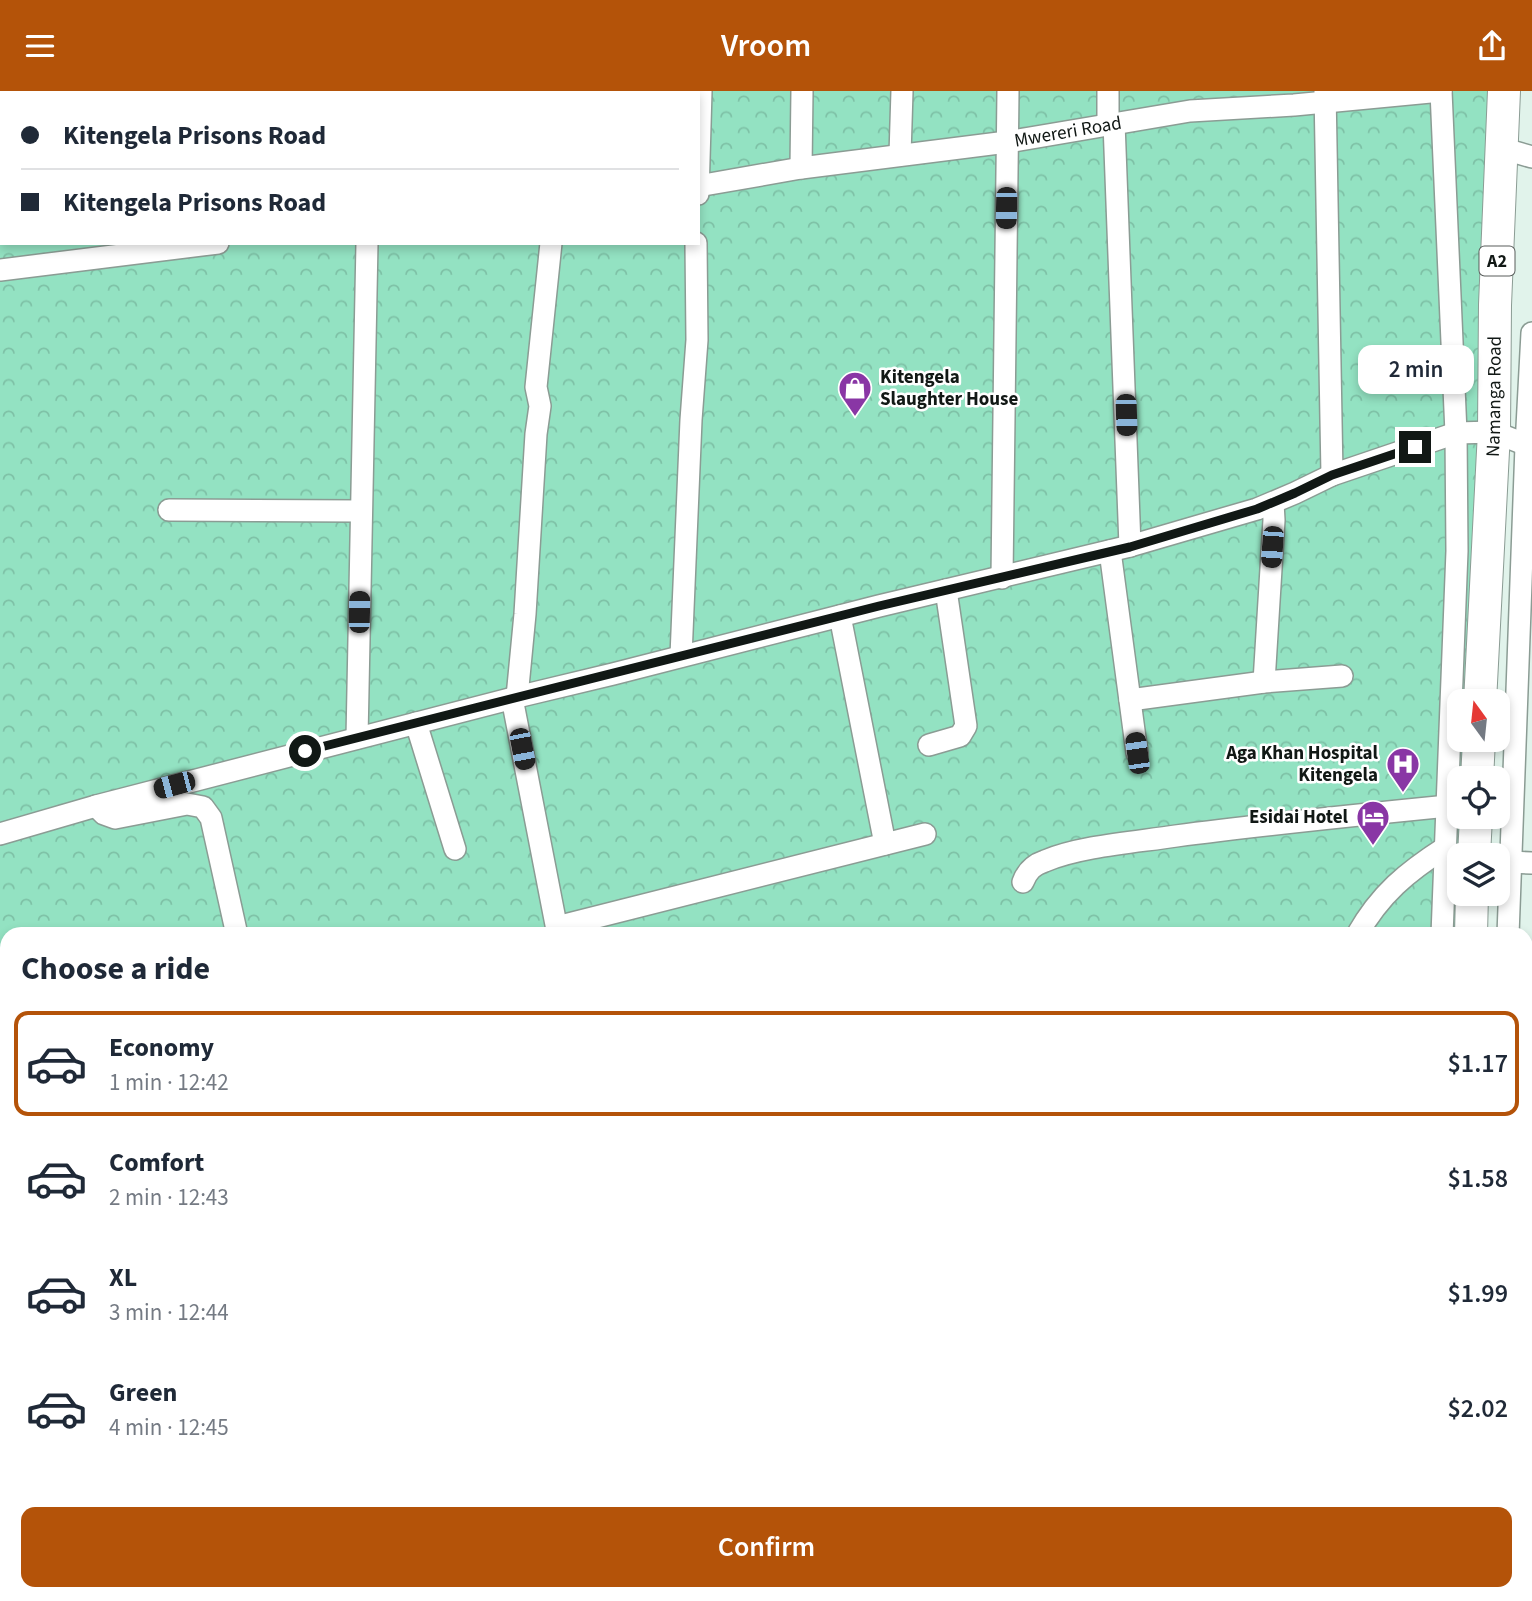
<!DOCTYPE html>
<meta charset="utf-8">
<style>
body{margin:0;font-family:"Source Sans 3",sans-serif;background:#f2f2f3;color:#1f2937;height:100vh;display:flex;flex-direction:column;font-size:26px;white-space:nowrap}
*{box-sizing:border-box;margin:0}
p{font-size:23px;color:#747a83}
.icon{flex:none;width:38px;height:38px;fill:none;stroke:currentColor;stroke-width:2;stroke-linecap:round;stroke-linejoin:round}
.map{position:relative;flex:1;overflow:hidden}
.sheet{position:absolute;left:0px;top:836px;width:1533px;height:674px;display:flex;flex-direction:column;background:#fff;border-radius:21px 21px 0 0;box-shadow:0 4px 10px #0003}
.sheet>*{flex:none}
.hud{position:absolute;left:0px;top:0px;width:700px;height:154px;box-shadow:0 4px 10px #0003;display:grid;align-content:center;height:154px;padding:0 21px;background:#fff}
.needle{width:46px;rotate:345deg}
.fabs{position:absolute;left:1447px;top:598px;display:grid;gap:14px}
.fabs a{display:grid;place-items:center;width:63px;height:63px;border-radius:14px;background:#fff;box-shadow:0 4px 10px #0003;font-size:35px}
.end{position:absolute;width:32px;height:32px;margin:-16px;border:9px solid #111815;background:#fff;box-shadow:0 0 0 4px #fff}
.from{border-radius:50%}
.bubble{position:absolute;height:49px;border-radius:14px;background:#fff;box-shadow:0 4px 10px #0003;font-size:23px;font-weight:600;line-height:49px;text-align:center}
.car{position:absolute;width:21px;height:42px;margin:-21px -10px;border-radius:9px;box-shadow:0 0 5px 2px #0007;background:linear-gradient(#222 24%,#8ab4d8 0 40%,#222 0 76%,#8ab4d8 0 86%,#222 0)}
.hud b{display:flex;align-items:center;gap:24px;height:66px;font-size:26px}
.hud b+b{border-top:2px solid #e0e1e3}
.hud i{width:18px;height:18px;background:#1f2937}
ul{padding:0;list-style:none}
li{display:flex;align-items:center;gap:21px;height:105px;margin:0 14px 10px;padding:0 7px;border:4px solid transparent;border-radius:14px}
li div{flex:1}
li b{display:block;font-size:26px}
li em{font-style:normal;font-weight:600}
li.active{border-color:#b45309}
li>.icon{width:63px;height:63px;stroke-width:1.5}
h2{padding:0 21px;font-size:32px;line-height:84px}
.button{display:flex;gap:14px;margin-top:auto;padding:14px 21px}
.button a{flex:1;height:80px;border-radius:14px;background:#b45309;color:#fff;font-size:28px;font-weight:600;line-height:80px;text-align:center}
header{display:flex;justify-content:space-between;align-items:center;height:91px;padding:0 21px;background:#b45309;color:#fff;font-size:32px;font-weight:600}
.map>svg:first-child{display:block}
</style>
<header><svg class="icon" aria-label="menu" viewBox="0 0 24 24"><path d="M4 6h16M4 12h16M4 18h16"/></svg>Vroom<svg class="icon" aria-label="share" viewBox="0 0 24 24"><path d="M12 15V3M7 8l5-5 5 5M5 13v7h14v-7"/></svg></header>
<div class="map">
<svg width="1532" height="1510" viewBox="0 0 1532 1510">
<defs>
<pattern id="forest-crowns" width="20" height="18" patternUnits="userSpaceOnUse" patternTransform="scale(1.75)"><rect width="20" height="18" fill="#93e2c2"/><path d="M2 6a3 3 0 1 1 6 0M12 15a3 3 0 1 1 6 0" fill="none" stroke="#7ec1a6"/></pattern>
</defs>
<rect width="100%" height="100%" fill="#e1f3eb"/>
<path fill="url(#forest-crowns)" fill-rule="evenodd" d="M 0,0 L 1504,0 L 1480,611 L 1460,611 L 1460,649 L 1478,649 L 1476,688 L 1460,688 L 1460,726 L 1474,726 L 1460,765 L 1460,803 L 1470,843 L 7,844 L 7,1503 L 1442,1503 L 1442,1510 L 0,1510 ZM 2,2 L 698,2 L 698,152 L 2,152 Z"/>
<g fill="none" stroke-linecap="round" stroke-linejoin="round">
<defs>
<g id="minor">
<path d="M 181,0 L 181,2"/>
<path d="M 1325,0 L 1332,384"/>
<path d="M 1441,0 L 1456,342 L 1457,460 L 1442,844"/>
<path d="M 370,2 L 370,0"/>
<path d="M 1114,32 L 1130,455"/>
<path d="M 1108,34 L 1108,0"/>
<path d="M 1501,57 L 1532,66"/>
<path d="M 900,64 L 902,0"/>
<path d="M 801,77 L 802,0"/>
<path id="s1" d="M 698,95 L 801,77 L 1007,51 L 1190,20 L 1294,14 L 1441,0"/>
<path d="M 698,103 L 701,0"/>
<path d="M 0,179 L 218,152"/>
<path d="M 169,419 L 361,420"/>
<path d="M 1110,460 L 1137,662"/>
<path d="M 1002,487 L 1008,0"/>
<path d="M 840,525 L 885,753"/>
<path d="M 681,565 L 691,329 L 697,249 L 696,152"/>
<path d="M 1264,591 L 1274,429 L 1273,412"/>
<path d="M 517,606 L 525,523 L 536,343 L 540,315 L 536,296 L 551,152"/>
<path d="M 512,607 L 558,844"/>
<path d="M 1130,609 L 1264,591 L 1342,585"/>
<path d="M 416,632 L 455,758"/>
<path d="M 357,647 L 367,152"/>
<path d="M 929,654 L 960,645 L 966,635 L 946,499"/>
<path d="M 96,715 L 104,723 L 115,727 L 187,713 L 203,716 L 211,727 L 237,844"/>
<path d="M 0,743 L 96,715 L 517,606 L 613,583 L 879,515 L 1130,455 L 1257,418 L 1295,402 L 1332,384 L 1456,342 L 1494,341 L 1532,356"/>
<path d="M 1510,771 L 1532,772"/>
<path d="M 1023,791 C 1027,780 1033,774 1045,770 C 1080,755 1137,751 1176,745 C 1266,733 1357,724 1448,715"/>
<path d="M 557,836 L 925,743"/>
<path d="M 1357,844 C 1380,803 1407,781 1446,756"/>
<path d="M 1508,844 L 1526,355 L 1532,242"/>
<path d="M 0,899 L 7,927"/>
<path d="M 1526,902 L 1532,902"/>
<path d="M 0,964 L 7,962"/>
<path d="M 1526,1253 L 1532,1254"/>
<path d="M 1526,1439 L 1532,1441"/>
<path d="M 144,1503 L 146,1510"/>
<path d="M 397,1503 L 397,1510"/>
<path d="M 500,1503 L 502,1510"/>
<path d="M 677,1503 L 678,1510"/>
<path d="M 786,1503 L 788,1510"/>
<path d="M 1393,1503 L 1399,1510"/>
<path d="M 592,1510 L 606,1503"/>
<path d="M 907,1510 L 910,1503"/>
<path d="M 1029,1510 L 1032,1503"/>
<path d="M 1483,1510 L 1483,1503"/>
</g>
<g id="highway">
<path id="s2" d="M 1480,611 L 1494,341 L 1495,214 L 1504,0"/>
<path d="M 1477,688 L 1479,649"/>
<path d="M 1474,765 L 1476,726"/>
<path d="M 1471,844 L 1472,803"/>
<path d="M 1442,1510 L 1442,1503"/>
</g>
</defs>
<use href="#minor" stroke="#8b9c94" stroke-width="24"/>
<use href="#highway" stroke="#8b9c94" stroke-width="34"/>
<use href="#minor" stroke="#fff" stroke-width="21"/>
<use href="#highway" stroke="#fff" stroke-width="32"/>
</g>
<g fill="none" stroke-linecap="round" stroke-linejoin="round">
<path stroke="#111815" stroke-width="9" d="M 305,660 L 879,515 L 1130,456 L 1257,418 L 1295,402 L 1332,384 L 1415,356"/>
</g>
<defs>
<symbol id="shop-pin" viewBox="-11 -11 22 30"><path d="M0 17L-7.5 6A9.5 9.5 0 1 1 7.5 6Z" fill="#8936a5" stroke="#fff"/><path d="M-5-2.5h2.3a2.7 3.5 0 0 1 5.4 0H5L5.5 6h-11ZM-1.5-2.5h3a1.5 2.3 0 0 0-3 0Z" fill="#fff"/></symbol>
<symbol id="hospital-pin" viewBox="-11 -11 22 30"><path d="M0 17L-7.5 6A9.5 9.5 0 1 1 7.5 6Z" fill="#8936a5" stroke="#fff"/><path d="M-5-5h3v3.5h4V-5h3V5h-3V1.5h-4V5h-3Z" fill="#fff"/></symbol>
<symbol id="hotel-pin" viewBox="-11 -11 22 30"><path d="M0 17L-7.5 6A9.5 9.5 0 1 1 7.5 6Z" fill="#8936a5" stroke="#fff"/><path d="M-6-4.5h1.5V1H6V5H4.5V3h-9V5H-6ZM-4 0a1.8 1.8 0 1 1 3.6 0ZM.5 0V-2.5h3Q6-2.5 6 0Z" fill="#fff"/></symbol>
</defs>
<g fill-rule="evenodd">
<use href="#shop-pin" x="836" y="278" width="38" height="52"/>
<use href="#hospital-pin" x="1384" y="654" width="38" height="52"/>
<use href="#hotel-pin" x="1354" y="707" width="38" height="52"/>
</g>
<g text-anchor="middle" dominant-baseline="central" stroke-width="5" stroke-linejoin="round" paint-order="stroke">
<rect fill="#fff" stroke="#585d5b" stroke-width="2" x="1479.5" y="155.5" width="35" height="29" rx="5"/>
<g font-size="18" font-weight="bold" fill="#111815">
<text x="1497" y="170">A2</text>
</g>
<g font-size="19" fill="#111815" stroke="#fff">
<text stroke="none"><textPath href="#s1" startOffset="374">Mwereri Road</textPath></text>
<text stroke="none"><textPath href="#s2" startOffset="306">Namanga Road</textPath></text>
</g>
<g font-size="19" font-weight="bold" fill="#111815" stroke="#fff" text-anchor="end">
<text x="880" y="286" text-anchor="start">Kitengela<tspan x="880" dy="22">Slaughter House</tspan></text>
<text x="1378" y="662">Aga Khan Hospital<tspan x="1378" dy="22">Kitengela</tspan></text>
<text x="1348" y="726">Esidai Hotel</text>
</g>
</g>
</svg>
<div class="fabs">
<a><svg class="needle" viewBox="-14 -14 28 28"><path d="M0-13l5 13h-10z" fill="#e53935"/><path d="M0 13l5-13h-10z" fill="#747a83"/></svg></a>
<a><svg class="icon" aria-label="locate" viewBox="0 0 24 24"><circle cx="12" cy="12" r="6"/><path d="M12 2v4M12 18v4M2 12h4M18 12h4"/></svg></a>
<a><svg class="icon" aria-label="layers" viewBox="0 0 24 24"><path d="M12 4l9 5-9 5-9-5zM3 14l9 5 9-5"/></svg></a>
</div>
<i class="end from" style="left:305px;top:660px"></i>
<i class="end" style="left:1415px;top:356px"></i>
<div class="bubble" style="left:1358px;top:254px;width:116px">2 min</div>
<i class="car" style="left:1006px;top:117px;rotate:181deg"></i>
<i class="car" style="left:1126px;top:324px;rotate:178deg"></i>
<i class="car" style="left:1272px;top:456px;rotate:184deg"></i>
<i class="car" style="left:359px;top:521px;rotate:1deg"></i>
<i class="car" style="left:522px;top:658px;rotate:169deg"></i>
<i class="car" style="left:1137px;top:662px;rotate:352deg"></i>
<i class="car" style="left:174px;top:694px;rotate:255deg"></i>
<div class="hud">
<b><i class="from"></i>Kitengela Prisons Road</b>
<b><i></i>Kitengela Prisons Road</b>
</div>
<section class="sheet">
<h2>Choose a ride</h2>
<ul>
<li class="active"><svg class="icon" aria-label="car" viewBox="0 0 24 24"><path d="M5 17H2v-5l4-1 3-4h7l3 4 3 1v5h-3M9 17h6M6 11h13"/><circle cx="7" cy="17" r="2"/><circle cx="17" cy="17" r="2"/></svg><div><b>Economy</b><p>1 min · 12:42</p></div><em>$1.17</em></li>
<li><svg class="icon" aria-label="car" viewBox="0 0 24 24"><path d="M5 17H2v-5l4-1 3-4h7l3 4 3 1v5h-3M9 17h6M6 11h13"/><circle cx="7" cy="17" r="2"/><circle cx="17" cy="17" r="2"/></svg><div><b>Comfort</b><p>2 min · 12:43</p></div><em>$1.58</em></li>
<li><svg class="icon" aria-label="car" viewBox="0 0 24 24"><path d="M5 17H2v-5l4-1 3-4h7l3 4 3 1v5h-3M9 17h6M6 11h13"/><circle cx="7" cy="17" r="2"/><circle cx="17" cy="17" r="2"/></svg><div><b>XL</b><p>3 min · 12:44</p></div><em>$1.99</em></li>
<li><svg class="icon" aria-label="car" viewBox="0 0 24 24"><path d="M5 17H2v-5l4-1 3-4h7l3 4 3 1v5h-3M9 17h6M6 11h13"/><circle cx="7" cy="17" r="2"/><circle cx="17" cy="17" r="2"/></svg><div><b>Green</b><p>4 min · 12:45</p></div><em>$2.02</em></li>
</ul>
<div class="button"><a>Confirm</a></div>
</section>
</div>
